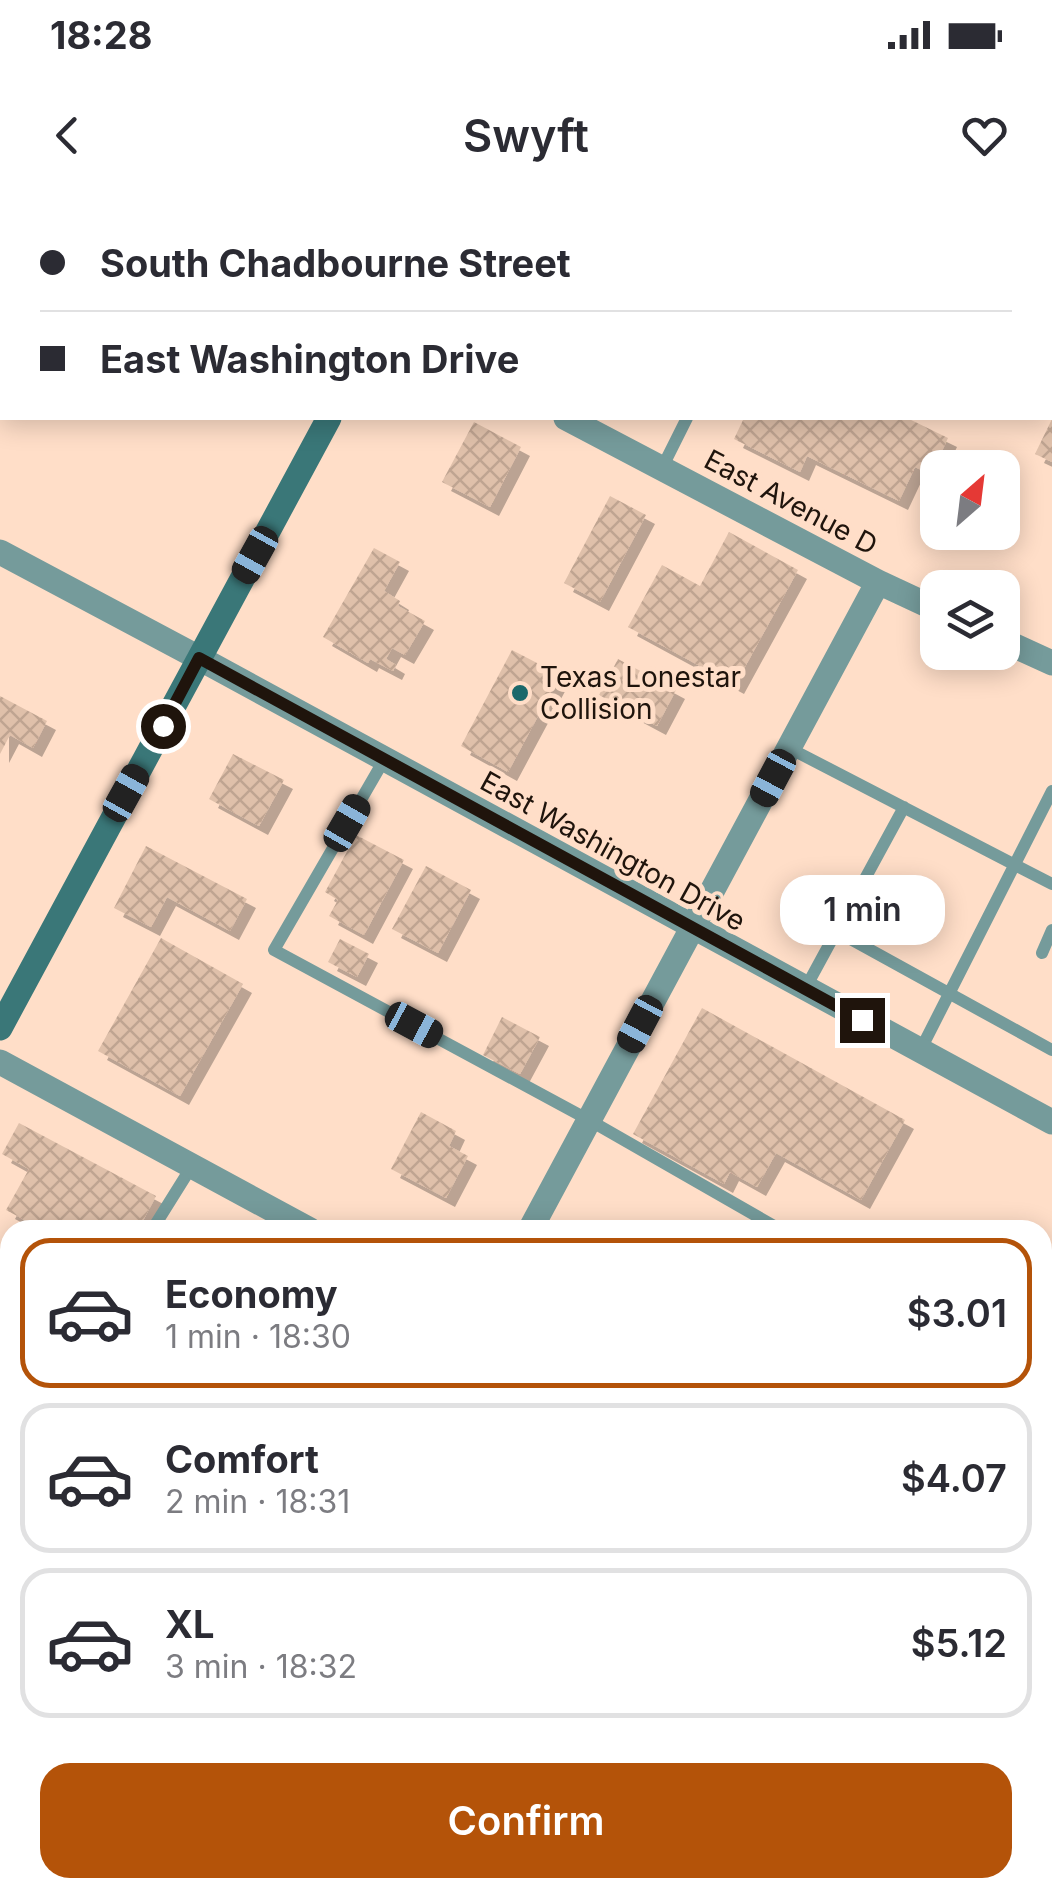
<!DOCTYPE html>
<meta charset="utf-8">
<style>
body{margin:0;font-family:Inter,sans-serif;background:#f7f7f7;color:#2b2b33;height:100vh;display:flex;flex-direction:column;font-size:38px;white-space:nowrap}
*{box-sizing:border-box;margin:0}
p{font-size:32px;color:#7c7c81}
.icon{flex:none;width:55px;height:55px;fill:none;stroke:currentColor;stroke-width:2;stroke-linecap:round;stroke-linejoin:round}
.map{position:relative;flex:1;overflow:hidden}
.sheet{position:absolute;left:0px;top:1020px;width:1052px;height:678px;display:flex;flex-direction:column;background:#fff;border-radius:30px 30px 0 0;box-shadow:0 5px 25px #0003}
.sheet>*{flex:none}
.guide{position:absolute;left:0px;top:0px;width:1052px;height:220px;box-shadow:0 5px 25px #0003;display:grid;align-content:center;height:220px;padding:0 40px;background:#fff}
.needle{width:65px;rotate:28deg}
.tools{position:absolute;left:920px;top:250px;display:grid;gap:20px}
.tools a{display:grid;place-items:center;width:100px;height:100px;border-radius:20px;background:#fff;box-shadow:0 5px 25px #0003;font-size:50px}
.end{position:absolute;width:45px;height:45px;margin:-22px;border:12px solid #1f140c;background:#fff;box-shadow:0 0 0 5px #fff}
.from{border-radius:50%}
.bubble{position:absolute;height:70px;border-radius:30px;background:#fff;box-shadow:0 5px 25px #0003;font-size:32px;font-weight:600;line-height:70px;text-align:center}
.car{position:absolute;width:30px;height:60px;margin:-30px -15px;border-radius:12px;box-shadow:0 0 8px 2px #0007;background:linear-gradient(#222 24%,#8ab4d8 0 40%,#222 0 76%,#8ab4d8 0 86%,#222 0)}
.guide b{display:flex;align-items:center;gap:35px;height:95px;font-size:38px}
.guide b+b{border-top:2px solid #e1e1e2}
.guide i{width:25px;height:25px;background:#2b2b33}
ul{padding:18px 0 0;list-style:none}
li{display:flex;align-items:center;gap:30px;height:150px;margin:0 20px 15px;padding:0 20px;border:5px solid #e1e1e2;border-radius:30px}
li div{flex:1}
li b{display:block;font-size:38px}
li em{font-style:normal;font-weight:600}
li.on{border-color:#b45309}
li>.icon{width:90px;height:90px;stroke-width:1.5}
.primary-button{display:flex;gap:20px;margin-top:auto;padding:20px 40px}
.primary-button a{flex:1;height:115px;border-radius:30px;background:#b45309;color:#fff;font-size:40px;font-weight:600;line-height:115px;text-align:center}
.status{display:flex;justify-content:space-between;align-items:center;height:70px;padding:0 50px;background:#fff;direction:ltr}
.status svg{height:28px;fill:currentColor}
header{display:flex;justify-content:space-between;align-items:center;height:130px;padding:0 40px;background:#fff;font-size:45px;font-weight:600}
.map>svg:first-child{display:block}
</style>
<div class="status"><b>18:28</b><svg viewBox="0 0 49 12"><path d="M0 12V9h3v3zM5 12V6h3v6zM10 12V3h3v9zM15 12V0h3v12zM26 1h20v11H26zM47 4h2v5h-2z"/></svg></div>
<header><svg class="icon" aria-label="back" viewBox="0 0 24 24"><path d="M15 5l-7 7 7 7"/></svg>Swyft<svg class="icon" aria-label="heart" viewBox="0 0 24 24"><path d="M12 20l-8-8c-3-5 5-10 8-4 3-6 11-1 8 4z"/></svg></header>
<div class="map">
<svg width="1052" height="1697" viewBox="0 0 1052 1697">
<defs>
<pattern id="building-cross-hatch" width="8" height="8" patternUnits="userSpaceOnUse" patternTransform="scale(2.5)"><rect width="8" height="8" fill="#dfc0aa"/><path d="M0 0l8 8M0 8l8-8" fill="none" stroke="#bfa491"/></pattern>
<filter id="shadow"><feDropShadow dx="9" dy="9" stdDeviation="0" flood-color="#0004"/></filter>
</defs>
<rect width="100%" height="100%" fill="#ffdec8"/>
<path fill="url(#building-cross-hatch)" filter="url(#shadow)" d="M 744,218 L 907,218 L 948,238 L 931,274 L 915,267 L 899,301 L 807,256 L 800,272 L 734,239 Z
M 1052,219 L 1052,262 L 1035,254 Z
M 474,222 L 521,247 L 490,307 L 442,282 Z
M 610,296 L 646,315 L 600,402 L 564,383 Z
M 729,332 L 798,370 L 735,485 L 628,427 L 662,365 L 700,386 Z
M 374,348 L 400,362 L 384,391 L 400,401 L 398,406 L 425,421 L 405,455 L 392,448 L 386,459 L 396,465 L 393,471 L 370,459 L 368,463 L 323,437 Z
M 512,450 L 560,475 L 508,572 L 461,546 Z
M 618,459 L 676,490 L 657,526 L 599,495 Z
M 0,496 L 47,521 L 33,548 L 10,535 L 0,554 Z
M 233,554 L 284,580 L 259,626 L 209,599 Z
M 356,635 L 404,660 L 364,735 L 329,716 L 338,700 L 325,692 Z
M 146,646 L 247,699 L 230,731 L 167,697 L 151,727 L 114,708 Z
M 426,666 L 471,690 L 438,753 L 392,729 Z
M 161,738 L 243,784 L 180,896 L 98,851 Z
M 340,739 L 369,754 L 357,777 L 328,762 Z
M 702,808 L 905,920 L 861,1000 L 776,953 L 757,987 L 730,972 L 724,984 L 633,934 Z
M 502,817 L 540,837 L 520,874 L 483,855 Z
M 421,912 L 456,931 L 449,946 L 468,956 L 446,998 L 391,969 Z
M 19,923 L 156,996 L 138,1030 L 43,1030 L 6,1010 L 29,969 L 2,954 Z
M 0,1105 L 10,1110 L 10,1222 L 0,1217 Z
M 1042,1480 L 1052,1485 L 1052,1536 L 1042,1531 Z
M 10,1482 L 10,1520 L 0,1515 L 0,1501 Z
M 0,1649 L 10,1655 L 10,1688 L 24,1688 L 19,1697 L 0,1697 Z
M 233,1688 L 288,1688 L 283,1697 L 228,1697 Z
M 387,1688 L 436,1688 L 431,1697 L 382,1697 Z
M 946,1688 L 983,1688 L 978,1697 L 949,1697 L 943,1694 Z"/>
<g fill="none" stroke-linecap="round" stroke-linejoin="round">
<path stroke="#759b9b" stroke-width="12" d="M 662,268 L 687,218
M 789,548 L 1052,684
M 384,560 L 274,750 L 589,920 L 781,1030
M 836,731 L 1052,850
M 1042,753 L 1052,730
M 805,789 L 904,607
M 920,851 L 1052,591
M 152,1030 L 192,966
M 1042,1181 L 1052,1186
M 0,1276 L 10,1259
M 1042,1676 L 1052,1680
M 181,1688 L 198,1697"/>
<path stroke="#759b9b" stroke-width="25" d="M 566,218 L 878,382 L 938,410
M 1002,440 L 1052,463
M 199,458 L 1052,922
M 0,862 L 310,1030
M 530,1030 L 878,382
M 1042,1257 L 1052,1238
M 0,1352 L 10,1358
M 1042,1427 L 1052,1432
M 600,1688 L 616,1697
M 171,1697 L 176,1688
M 801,1697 L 806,1688"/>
<path stroke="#759b9b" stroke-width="25" d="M 0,352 L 199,458"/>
<path stroke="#3a7778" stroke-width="25" d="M 442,2 L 444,0
M 0,828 L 329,218"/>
</g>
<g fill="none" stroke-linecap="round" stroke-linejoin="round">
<path stroke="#1f140c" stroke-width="12" d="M 163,526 L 199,458 L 862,820"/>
</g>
<circle fill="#1b686a" stroke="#ffdec8" stroke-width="4" cx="520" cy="493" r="10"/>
<g text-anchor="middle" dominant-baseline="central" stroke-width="10" stroke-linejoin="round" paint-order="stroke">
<g font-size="28" fill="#1f140c" stroke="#ffdec8">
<text transform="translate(791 302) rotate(28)">East Avenue D</text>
<text transform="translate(613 651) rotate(29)">East Washington Drive</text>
</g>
<g font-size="28" fill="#1f140c" stroke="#ffdec8" text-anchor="start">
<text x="540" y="477">Texas Lonestar<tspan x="540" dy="32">Collision</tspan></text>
</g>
</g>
</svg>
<div class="tools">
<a><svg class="needle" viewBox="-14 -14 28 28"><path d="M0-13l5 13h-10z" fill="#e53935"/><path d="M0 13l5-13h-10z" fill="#7c7c81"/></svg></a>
<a><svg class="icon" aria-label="layers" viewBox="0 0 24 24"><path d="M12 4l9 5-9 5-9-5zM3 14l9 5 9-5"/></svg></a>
</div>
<i class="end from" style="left:163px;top:526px"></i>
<i class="end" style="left:862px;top:820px"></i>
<div class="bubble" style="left:780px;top:675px;width:165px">1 min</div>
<i class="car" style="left:255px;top:355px;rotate:209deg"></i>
<i class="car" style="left:773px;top:578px;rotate:208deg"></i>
<i class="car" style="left:126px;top:593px;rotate:29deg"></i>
<i class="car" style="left:347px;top:623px;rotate:30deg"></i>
<i class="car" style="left:640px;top:824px;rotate:208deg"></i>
<i class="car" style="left:414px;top:825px;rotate:118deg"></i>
<div class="guide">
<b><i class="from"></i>South Chadbourne Street</b>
<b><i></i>East Washington Drive</b>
</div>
<section class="sheet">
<ul>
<li class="on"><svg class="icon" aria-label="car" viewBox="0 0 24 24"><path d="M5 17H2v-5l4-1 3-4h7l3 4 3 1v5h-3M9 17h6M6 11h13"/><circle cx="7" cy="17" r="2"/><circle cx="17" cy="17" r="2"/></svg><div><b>Economy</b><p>1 min · 18:30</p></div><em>$3.01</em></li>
<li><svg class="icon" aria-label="car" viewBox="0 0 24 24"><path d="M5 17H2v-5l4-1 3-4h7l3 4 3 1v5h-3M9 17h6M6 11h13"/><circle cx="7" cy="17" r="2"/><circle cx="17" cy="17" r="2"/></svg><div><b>Comfort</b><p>2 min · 18:31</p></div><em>$4.07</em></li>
<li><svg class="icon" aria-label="car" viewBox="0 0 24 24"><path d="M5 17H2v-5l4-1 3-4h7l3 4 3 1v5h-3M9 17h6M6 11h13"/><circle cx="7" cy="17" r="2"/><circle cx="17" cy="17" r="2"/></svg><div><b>XL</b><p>3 min · 18:32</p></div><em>$5.12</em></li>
</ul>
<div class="primary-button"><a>Confirm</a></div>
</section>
</div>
